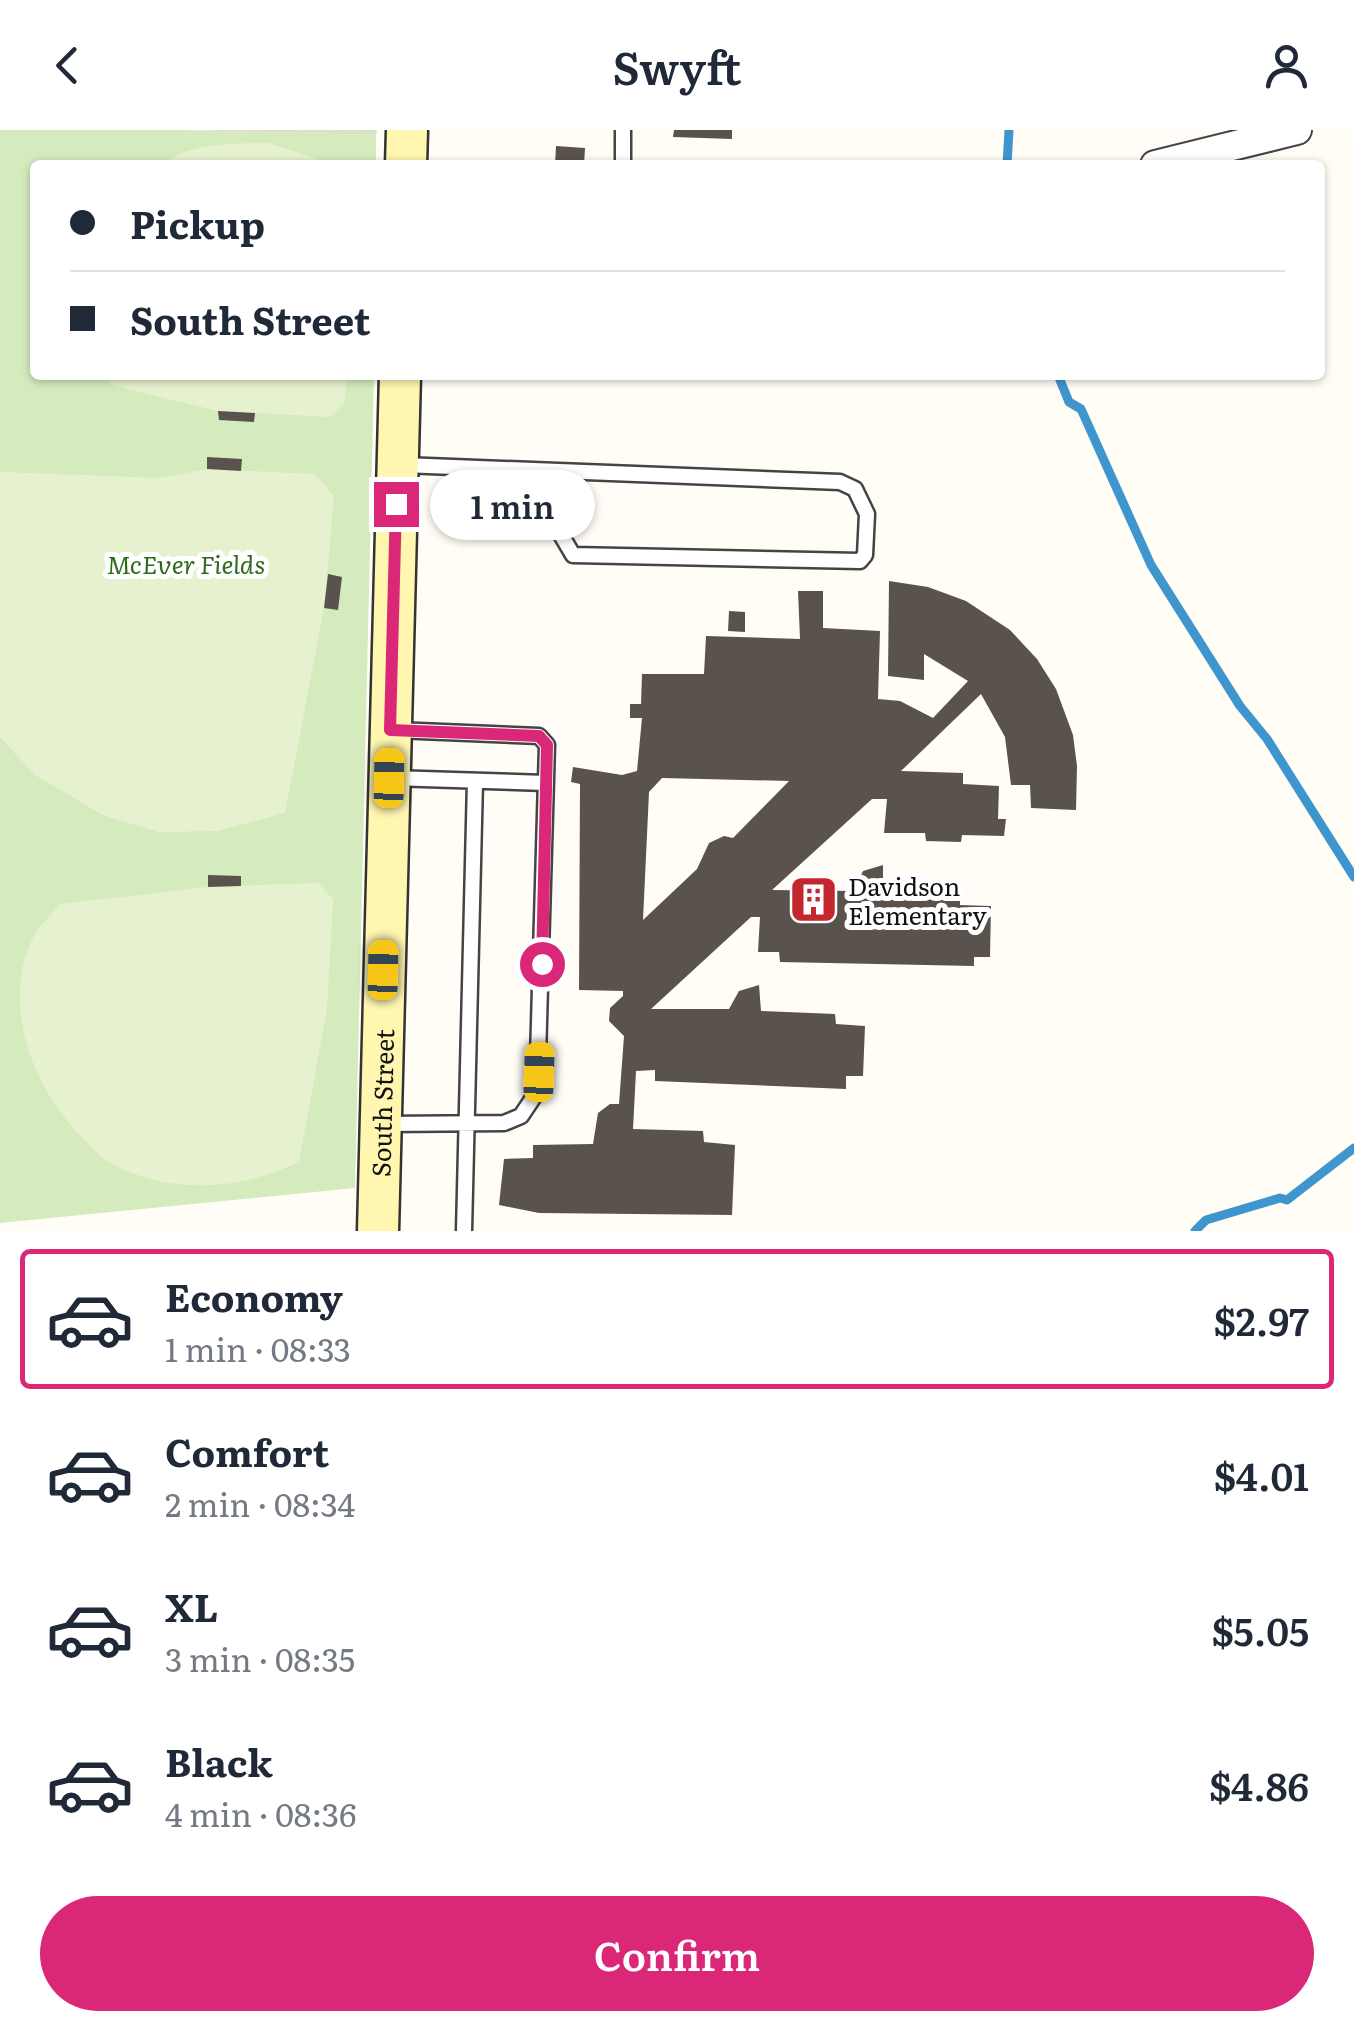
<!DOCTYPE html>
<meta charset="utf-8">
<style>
body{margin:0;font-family:Literata,serif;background:#f2f2f3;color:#1f2937;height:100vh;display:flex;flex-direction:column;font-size:38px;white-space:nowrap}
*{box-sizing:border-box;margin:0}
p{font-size:32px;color:#747a83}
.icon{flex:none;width:55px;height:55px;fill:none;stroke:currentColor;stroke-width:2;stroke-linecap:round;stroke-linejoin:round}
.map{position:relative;height:1101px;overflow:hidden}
.details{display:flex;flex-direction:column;background:#fff;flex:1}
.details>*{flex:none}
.banner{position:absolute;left:30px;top:30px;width:1295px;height:220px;border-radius:10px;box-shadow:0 2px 8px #0004;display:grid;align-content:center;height:220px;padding:0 40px;background:#fff}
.end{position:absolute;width:45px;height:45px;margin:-22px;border:12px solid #db2777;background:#fff;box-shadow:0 0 0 5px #fff}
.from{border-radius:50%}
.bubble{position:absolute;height:70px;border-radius:35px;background:#fff;box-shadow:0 2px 8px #0004;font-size:32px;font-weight:600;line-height:70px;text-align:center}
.car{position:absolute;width:30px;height:60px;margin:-30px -15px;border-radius:12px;box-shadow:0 0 8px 2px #0007;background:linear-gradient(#f5c518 24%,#345 0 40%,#f5c518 0 76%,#345 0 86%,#f5c518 0)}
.banner b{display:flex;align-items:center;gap:35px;height:95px;font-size:38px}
.banner b+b{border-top:2px solid #e0e1e3}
.banner i{width:25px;height:25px;background:#1f2937}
ul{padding:18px 0 0;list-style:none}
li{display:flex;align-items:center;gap:30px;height:140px;margin:0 20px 15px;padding:0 20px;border:5px solid transparent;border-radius:10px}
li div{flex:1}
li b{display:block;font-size:38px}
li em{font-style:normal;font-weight:600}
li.selected{border-color:#db2777}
li>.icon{width:90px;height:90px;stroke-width:1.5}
.primary-button{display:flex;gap:20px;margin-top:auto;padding:20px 40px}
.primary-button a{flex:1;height:115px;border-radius:60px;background:#db2777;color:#fff;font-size:40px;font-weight:600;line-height:115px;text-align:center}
header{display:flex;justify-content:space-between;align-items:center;height:130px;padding:0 40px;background:#fff;font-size:45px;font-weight:600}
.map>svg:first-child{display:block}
</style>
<header><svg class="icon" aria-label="back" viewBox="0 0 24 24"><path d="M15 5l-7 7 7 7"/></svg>Swyft<svg class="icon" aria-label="person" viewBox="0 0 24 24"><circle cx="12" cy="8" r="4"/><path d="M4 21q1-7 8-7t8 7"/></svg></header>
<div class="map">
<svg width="1354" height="1101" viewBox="0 0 1354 1101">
<rect width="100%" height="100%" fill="#fffdf5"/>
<path fill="#d5ebbd" d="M 0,0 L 184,0 L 376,5 L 376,35 L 35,35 L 35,245 L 374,245 L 355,1058 L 0,1093 Z"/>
<path fill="#d9e3c4" d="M 184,0 L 377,0 L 376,5 Z"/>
<path fill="#e6f2cf" d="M 267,13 L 316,28 L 326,35 L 161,35 C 190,12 232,14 267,13 Z
M 107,245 L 348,245 L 344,275 L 330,287 L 218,281 L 111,255 Z
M 207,339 L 315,344 L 334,366 L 324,478 L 285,683 L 217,701 L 158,702 L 103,685 L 35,645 L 0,607 L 0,342 L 160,348 Z
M 318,753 L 333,769 L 327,879 L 299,1032 C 239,1060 169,1066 109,1032 C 100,1027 93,1018 86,1011 C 35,962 0,879 32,810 C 38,797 51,785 60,774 L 208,757 Z"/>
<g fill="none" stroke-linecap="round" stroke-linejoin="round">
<path stroke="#3f96cf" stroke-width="9" d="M 1007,35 L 1009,0
M 1058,245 L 1069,272 L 1081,279 L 1151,435 L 1240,576 L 1267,609 L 1354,747
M 1195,1101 L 1206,1090 L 1280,1068 L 1287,1070 L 1354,1018"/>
</g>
<path fill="#5a524d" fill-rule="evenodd" d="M 674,0 L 732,0 L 732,9 L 673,7 Z
M 556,16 L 585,18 L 584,35 L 555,35 Z
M 218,281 L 255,283 L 254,292 L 219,290 Z
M 207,327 L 242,329 L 241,341 L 207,339 Z
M 328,444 L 342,447 L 338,480 L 324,478 Z
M 889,451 L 928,457 L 966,471 L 1010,500 L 1037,529 L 1056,559 L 1073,605 L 1077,636 L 1076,680 L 1031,678 L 1030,655 L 1011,655 L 1005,607 L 981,564 L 901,641 L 963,643 L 963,654 L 999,656 L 998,689 L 1006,689 L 1004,706 L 962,705 L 961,712 L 926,711 L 925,703 L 884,703 L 887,669 L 872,669 L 772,760 L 853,761 L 863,741 L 883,735 L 883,762 L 960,764 L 960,775 L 991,776 L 990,827 L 974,827 L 974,836 L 780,832 L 779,822 L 758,822 L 760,787 L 751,787 L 651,879 L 729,879 L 739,861 L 759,855 L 761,881 L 835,884 L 836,894 L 865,896 L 863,946 L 846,946 L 846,959 L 655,951 L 655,940 L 636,941 L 633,999 L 703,1001 L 704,1012 L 735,1015 L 732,1085 L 539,1083 L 499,1075 L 504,1029 L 533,1028 L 533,1015 L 593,1014 L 598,983 L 610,974 L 619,974 L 624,906 L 609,891 L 610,878 L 623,866 L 623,861 L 579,860 L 580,654 L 571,652 L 573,637 L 622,645 L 637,641 L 642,588 L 630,588 L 630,574 L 641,574 L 642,544 L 704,544 L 706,506 L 800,509 L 798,461 L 823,461 L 823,498 L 880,501 L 878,569 L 900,571 L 933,588 L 968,551 L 924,524 L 924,550 L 888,546 ZM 662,648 L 789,651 L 733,708 L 724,706 L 709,713 L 697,739 L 643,790 L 649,662 Z
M 729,481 L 745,482 L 745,502 L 728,501 Z
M 208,745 L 241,746 L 241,756 L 208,757 Z"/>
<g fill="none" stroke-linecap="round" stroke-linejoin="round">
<defs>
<path id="lane" d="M 623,35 L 623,0
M 403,335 L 840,352 L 855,359 L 867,384 L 865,425 L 860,431 L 573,425 L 523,340
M 391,648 L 546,653
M 386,994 L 504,993 L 521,986 L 537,962 L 547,615 L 539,606 L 395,600
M 464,1101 L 475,651"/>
<path id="street" d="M 1155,35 L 1297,0"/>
<g id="secondary">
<path d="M 406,35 L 407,0"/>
<path id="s1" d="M 378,1101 L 400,245"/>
</g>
</defs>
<use href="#lane" stroke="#444" stroke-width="19"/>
<use href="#street" stroke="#444" stroke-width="32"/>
<use href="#secondary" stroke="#333" stroke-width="45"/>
<use href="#lane" stroke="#fff" stroke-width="14"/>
<use href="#street" stroke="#fff" stroke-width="28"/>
<use href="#secondary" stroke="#fff6b0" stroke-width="40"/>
</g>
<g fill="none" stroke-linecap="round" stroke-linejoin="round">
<path stroke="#db2777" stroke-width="12" d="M 396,374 L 390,600 L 539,606 L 547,615 L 542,834"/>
</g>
<defs>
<symbol id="building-square" viewBox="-11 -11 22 22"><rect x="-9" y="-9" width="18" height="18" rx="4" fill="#c4262e" stroke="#fff"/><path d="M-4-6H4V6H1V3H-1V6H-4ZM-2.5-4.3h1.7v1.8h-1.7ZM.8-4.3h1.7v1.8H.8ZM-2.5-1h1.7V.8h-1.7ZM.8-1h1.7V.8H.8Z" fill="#fff"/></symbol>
</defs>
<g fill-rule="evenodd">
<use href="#building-square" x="786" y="742" width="55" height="55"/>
</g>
<g text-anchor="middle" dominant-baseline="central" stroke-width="10" stroke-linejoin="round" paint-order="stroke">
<g font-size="25" font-style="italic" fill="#2f6b1f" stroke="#fff">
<text x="186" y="433">McEver Fields</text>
</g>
<g font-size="25" fill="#111" stroke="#fff" text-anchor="start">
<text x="848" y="755">Davidson<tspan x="848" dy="29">Elementary</tspan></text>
</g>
<g font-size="25" fill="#111" stroke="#fff">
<text stroke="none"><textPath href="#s1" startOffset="128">South Street</textPath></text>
</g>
</g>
</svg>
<i class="end from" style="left:542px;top:834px"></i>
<i class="end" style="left:396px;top:374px"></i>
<div class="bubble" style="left:430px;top:340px;width:165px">1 min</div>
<i class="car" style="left:389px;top:648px;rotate:1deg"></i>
<i class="car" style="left:383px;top:840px;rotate:1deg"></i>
<i class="car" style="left:539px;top:942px;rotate:2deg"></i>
<div class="banner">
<b><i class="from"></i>Pickup</b>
<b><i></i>South Street</b>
</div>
</div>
<section class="details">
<ul>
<li class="selected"><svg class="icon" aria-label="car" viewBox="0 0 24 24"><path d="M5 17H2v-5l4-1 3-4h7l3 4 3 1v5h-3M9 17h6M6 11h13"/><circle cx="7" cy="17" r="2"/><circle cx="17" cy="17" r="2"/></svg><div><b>Economy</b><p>1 min · 08:33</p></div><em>$2.97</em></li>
<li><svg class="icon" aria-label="car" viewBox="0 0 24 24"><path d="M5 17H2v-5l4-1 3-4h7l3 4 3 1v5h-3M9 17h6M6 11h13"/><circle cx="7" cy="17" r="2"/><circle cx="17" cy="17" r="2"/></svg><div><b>Comfort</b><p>2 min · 08:34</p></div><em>$4.01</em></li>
<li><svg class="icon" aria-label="car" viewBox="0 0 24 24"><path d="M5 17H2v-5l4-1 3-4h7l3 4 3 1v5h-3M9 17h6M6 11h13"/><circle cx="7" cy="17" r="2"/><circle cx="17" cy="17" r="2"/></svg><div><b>XL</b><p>3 min · 08:35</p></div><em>$5.05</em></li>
<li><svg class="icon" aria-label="car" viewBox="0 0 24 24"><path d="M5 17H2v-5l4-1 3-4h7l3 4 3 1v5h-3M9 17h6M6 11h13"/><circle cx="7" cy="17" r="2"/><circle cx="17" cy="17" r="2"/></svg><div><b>Black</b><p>4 min · 08:36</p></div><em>$4.86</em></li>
</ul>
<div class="primary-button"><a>Confirm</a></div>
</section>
